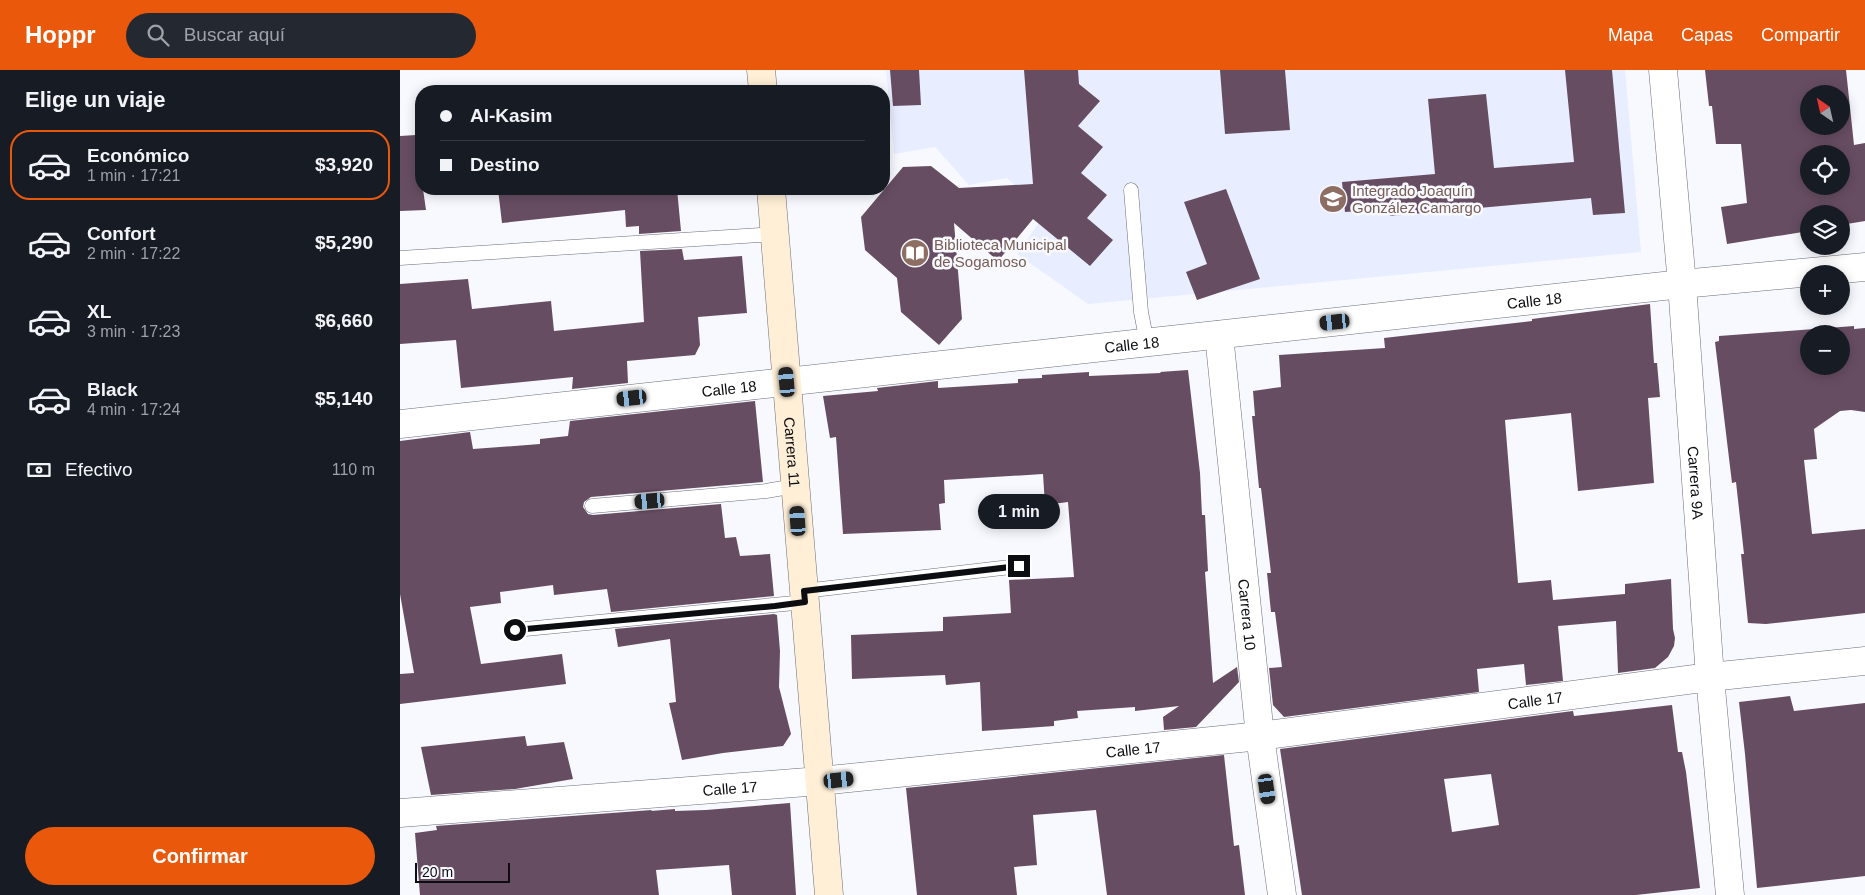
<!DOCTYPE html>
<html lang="es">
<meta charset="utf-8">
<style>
body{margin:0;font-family:Helvetica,sans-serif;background:#242831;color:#f1f3f6;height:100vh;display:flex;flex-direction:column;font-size:19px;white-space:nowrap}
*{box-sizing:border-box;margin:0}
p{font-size:16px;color:#9ea1a6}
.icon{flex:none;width:28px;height:28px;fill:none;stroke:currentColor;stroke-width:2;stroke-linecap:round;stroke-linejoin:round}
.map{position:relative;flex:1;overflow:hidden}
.details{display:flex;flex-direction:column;background:#171b24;width:400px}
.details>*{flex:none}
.top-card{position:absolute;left:15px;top:15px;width:475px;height:110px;border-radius:20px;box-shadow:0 2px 12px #0003;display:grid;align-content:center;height:110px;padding:0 25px;background:#171b24}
.needle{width:32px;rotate:326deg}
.fabs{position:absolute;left:1400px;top:15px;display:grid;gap:10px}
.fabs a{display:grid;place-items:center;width:50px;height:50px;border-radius:50%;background:#171b24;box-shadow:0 2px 12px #0003;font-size:25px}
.scale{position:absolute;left:15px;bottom:12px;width:95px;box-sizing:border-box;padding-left:5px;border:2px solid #0c0d10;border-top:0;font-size:14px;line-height:18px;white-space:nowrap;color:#0c0d10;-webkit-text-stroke:4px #f7f9ff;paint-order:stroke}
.end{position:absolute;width:22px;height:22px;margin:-11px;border:6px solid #0c0d10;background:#fff;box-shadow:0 0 0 2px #fff}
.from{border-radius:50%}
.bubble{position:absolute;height:35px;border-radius:18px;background:#171b24;box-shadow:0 2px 12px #0003;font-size:16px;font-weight:700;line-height:35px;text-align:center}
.car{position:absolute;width:15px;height:30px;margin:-15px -8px;border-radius:6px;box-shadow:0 0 4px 1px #0007;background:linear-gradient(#222 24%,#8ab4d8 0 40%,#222 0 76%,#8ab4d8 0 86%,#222 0)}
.top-card b{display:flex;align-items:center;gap:18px;height:48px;font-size:19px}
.top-card b+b{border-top:1px solid #363941}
.top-card i{width:12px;height:12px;background:#f1f3f6}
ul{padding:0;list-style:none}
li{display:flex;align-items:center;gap:15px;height:70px;margin:0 10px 8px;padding:0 15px;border:2px solid transparent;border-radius:20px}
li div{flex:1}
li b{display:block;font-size:19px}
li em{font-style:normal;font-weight:700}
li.selected{border-color:#ea580c}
li>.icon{width:45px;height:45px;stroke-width:1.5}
h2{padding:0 25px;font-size:22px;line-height:60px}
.pay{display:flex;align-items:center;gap:12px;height:55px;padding:0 25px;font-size:19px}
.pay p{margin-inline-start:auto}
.primary-button{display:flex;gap:10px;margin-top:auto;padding:10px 25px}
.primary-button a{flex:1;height:58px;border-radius:30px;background:#ea580c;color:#fff;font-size:20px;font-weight:700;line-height:58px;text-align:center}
header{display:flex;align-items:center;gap:30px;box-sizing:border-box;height:70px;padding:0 25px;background:#ea580c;color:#fff}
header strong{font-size:24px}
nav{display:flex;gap:28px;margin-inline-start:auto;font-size:18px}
.search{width:350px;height:45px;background:#242831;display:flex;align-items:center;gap:12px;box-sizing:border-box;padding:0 18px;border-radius:28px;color:#9ea1a6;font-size:19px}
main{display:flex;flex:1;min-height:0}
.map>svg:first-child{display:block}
</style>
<header>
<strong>Hoppr</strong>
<div class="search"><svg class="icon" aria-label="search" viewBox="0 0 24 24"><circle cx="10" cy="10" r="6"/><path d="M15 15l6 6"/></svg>Buscar aquí</div>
<nav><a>Mapa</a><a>Capas</a><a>Compartir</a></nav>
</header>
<main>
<section class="details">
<h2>Elige un viaje</h2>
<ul>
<li class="selected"><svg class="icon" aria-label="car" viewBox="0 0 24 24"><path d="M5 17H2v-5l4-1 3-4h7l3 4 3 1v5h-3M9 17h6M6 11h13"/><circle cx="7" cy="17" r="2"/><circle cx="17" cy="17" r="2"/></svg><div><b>Económico</b><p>1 min · 17:21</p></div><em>$3,920</em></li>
<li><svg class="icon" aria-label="car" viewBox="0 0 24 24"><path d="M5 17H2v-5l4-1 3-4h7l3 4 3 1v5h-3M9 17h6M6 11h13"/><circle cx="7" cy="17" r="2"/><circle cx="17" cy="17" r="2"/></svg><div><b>Confort</b><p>2 min · 17:22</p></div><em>$5,290</em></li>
<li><svg class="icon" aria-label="car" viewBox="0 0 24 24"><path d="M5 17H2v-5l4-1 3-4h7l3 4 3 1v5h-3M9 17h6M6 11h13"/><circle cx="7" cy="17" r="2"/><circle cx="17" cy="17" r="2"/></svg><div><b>XL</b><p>3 min · 17:23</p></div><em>$6,660</em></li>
<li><svg class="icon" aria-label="car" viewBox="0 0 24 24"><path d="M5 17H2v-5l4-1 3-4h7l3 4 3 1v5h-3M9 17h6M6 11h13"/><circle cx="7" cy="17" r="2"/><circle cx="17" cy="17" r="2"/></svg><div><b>Black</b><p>4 min · 17:24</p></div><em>$5,140</em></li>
</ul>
<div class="pay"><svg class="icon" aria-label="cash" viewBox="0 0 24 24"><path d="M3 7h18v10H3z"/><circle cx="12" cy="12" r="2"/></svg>Efectivo<p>110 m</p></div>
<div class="primary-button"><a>Confirmar</a></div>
</section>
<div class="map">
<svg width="1465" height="825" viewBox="0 0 1465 825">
<rect width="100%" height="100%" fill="#f7f9ff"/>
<path fill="#e8eeff" d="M 486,0 L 1225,0 L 1241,182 L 688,234 L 617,184 L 645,144 L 607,108 L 569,115 L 535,77 L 494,84 Z"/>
<path fill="#674d62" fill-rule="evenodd" d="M 490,0 L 519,0 L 521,35 L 493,36 Z
M 624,0 L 678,0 L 679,14 L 700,31 L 678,56 L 703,77 L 681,103 L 707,125 L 687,148 L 713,170 L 690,196 L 633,149 L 598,191 L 554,153 L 562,249 L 539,275 L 501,242 L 497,208 L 465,180 L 461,147 L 503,97 L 531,96 L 559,118 L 633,114 Z
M 820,0 L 885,0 L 890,60 L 825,64 Z
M 1165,0 L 1212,0 L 1225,143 L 1193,145 L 1191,128 L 990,146 L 989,139 L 945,142 L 942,112 L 1035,104 L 1028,29 L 1086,24 L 1094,98 L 1174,92 Z
M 1305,0 L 1446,0 L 1454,75 L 1465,73 L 1465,151 L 1441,155 L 1441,144 L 1409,144 L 1409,161 L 1327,174 L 1321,137 L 1347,133 L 1341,74 L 1316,74 L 1312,36 L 1309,36 ZM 1409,24 L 1441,24 L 1441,56 L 1409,56 ZM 1409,84 L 1441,84 L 1441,116 L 1409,116 Z
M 16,65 L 21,106 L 21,119 L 23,119 L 26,140 L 0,141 L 0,66 Z
M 98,119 L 277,119 L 281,161 L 239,164 L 239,156 L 226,157 L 225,140 L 102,153 Z
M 826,119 L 860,209 L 797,230 L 786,202 L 807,194 L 784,132 Z
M 282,179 L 284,190 L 342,186 L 347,243 L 298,247 L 300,275 L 295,285 L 227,291 L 228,313 L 172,319 L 173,307 L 61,318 L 56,270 L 0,274 L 0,214 L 68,209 L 72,239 L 151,231 L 154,261 L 244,252 L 240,181 Z
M 1250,234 L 1254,293 L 1257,293 L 1260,327 L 1248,328 L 1254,413 L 1178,421 L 1171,343 L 1105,350 L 1118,513 L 1151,510 L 1153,530 L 1225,524 L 1225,514 L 1271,509 L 1273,559 L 1275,568 L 1274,576 L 1268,587 L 1255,598 L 1218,603 L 1216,551 L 1158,556 L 1163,611 L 1126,615 L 1124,594 L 1077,599 L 1079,622 L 884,647 L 873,635 L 869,598 L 882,597 L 875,542 L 871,542 L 867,503 L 871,503 L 861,418 L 859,418 L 852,346 L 855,346 L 853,321 L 881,317 L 879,285 L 985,278 L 984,268 L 1132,251 L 1132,249 Z
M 1454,256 L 1454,259 L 1465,258 L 1465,342 L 1451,340 L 1440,341 L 1414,359 L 1417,389 L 1404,390 L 1412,464 L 1465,459 L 1465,543 L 1366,554 L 1348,553 L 1341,484 L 1344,484 L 1336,412 L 1332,413 L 1315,272 L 1319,271 L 1319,266 ZM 1409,264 L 1441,264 L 1441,296 L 1409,296 Z
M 788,300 L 800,403 L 802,445 L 805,445 L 808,501 L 805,502 L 813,613 L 837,597 L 839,612 L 796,657 L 764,660 L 763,647 L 779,636 L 735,641 L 735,637 L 677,641 L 678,648 L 654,651 L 654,656 L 582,661 L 580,612 L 546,615 L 545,605 L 452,609 L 451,565 L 543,561 L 543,547 L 611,543 L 609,510 L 674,507 L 668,432 L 645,435 L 643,404 L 544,410 L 545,433 L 539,434 L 541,460 L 443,464 L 436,367 L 430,368 L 423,326 L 478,321 L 477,318 L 538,311 L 538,318 L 618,313 L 618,309 L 642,308 L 642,305 L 689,302 L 689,306 L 761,303 L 760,302 Z
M 355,331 L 363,412 L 191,427 L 184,432 L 183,437 L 188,444 L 193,445 L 321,434 L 325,468 L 336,467 L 340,486 L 370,484 L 374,526 L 211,542 L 207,519 L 154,525 L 153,515 L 100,522 L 101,533 L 70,537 L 81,594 L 162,584 L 166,614 L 0,634 L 0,604 L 14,603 L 0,524 L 0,371 L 70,362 L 73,379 L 140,374 L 140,369 L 168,366 L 170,351 Z
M 374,544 L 377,545 L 380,581 L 379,617 L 391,664 L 383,676 L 323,683 L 282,690 L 269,633 L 276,632 L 270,569 L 218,577 L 215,559 Z
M 1390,626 L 1394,641 L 1465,633 L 1465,806 L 1357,818 L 1345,684 L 1339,632 Z
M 1272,635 L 1278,682 L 1282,682 L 1286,702 L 1300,818 L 1236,825 L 902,825 L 880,679 L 1173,641 L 1174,646 ZM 1091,704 L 1099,755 L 1052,762 L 1044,709 Z
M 125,666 L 127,676 L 164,672 L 173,709 L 115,719 L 31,725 L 21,677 Z
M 824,685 L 834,776 L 839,775 L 845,825 L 707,825 L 696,740 L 633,745 L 637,795 L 614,797 L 617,825 L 517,825 L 506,718 Z
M 390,733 L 396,825 L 332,825 L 329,795 L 256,800 L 259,825 L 20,825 L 15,763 L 37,760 L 36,756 L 252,740 L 251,741 L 275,739 L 275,741 L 306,740 Z"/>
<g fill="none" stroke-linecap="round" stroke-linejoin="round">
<defs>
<path id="lane" d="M 731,120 L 741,242 L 747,273
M 0,188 L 374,164
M 192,436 L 366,421 L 395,416
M 404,521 L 619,496
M 115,560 L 405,532"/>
<g id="street">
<path id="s1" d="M 1263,0 L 1282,214 L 1310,607 L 1330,825"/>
<path id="s2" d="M 819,265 L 860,666 L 882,825"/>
<path id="s3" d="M 0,354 L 1282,214 L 1465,197"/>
<path id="s4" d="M 0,743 L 420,711 L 860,666 L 1310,607 L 1465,591"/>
</g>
<g id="secondary">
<path d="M 361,0 L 363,21"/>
<path id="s5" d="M 371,119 L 429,825"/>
</g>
</defs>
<use href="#lane" stroke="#6b6e76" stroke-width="15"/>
<use href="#street" stroke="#6b6e76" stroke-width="29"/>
<use href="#secondary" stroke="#6b6e76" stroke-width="29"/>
<use href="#lane" stroke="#fff" stroke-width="14"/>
<use href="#street" stroke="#fff" stroke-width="28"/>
<use href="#secondary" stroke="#feefd6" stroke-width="28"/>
</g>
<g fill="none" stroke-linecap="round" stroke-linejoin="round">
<path stroke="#0c0d10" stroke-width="6" d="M 115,560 L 375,536 L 405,532 L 404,521 L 619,496"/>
</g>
<defs>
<symbol id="school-disc" viewBox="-11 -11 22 22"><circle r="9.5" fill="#8d6e63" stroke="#f7f9ff"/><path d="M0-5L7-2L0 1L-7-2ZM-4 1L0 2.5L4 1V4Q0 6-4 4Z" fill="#fff"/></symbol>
<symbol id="library-disc" viewBox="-11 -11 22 22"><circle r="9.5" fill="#8d6e63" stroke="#f7f9ff"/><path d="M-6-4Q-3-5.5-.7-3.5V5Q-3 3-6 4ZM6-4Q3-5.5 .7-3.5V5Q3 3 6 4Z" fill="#fff"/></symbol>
</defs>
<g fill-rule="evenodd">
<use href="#school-disc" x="917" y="113" width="32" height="32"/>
<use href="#library-disc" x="499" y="167" width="32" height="32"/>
</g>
<g text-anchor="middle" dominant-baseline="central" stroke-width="5" stroke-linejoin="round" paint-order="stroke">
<g font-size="15" fill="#785e54" stroke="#f7f9ff" text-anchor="start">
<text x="952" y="120">Integrado Joaquín<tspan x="952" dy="17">González Camargo</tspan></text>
<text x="534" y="174">Biblioteca Municipal<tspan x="534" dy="17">de Sogamoso</tspan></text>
</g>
<g font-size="15" fill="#0c0d10" stroke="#f7f9ff">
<text stroke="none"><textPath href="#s3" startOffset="1141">Calle 18</textPath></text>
<text stroke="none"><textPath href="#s3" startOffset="736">Calle 18</textPath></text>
<text stroke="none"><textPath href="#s3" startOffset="331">Calle 18</textPath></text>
<text stroke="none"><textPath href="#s5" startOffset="264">Carrera 11</textPath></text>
<text stroke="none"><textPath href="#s1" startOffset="414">Carrera 9A</textPath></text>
<text stroke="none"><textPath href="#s2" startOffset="281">Carrera 10</textPath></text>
<text stroke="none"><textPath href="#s4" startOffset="1141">Calle 17</textPath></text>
<text stroke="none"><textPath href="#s4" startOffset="736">Calle 17</textPath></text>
<text stroke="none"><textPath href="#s4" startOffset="331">Calle 17</textPath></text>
</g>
</g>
</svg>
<div class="fabs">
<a><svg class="needle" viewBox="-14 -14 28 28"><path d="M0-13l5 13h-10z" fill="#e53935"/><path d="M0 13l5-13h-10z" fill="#9ea1a6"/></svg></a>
<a><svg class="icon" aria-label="locate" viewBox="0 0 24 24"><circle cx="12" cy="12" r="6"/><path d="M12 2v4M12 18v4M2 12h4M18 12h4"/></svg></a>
<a><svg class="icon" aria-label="layers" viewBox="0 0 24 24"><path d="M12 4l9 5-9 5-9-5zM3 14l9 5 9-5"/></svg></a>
<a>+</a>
<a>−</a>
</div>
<div class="scale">20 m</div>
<i class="end from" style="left:115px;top:560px"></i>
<i class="end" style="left:619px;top:496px"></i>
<div class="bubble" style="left:578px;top:424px;width:82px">1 min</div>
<i class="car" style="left:935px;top:252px;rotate:264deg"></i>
<i class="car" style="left:387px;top:312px;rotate:355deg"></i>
<i class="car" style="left:232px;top:328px;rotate:264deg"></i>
<i class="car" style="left:250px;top:431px;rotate:265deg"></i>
<i class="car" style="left:398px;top:451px;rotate:356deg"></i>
<i class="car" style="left:439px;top:710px;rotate:84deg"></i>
<i class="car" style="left:867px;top:719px;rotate:172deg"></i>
<div class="top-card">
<b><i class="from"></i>Al-Kasim</b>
<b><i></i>Destino</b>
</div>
</div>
</main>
